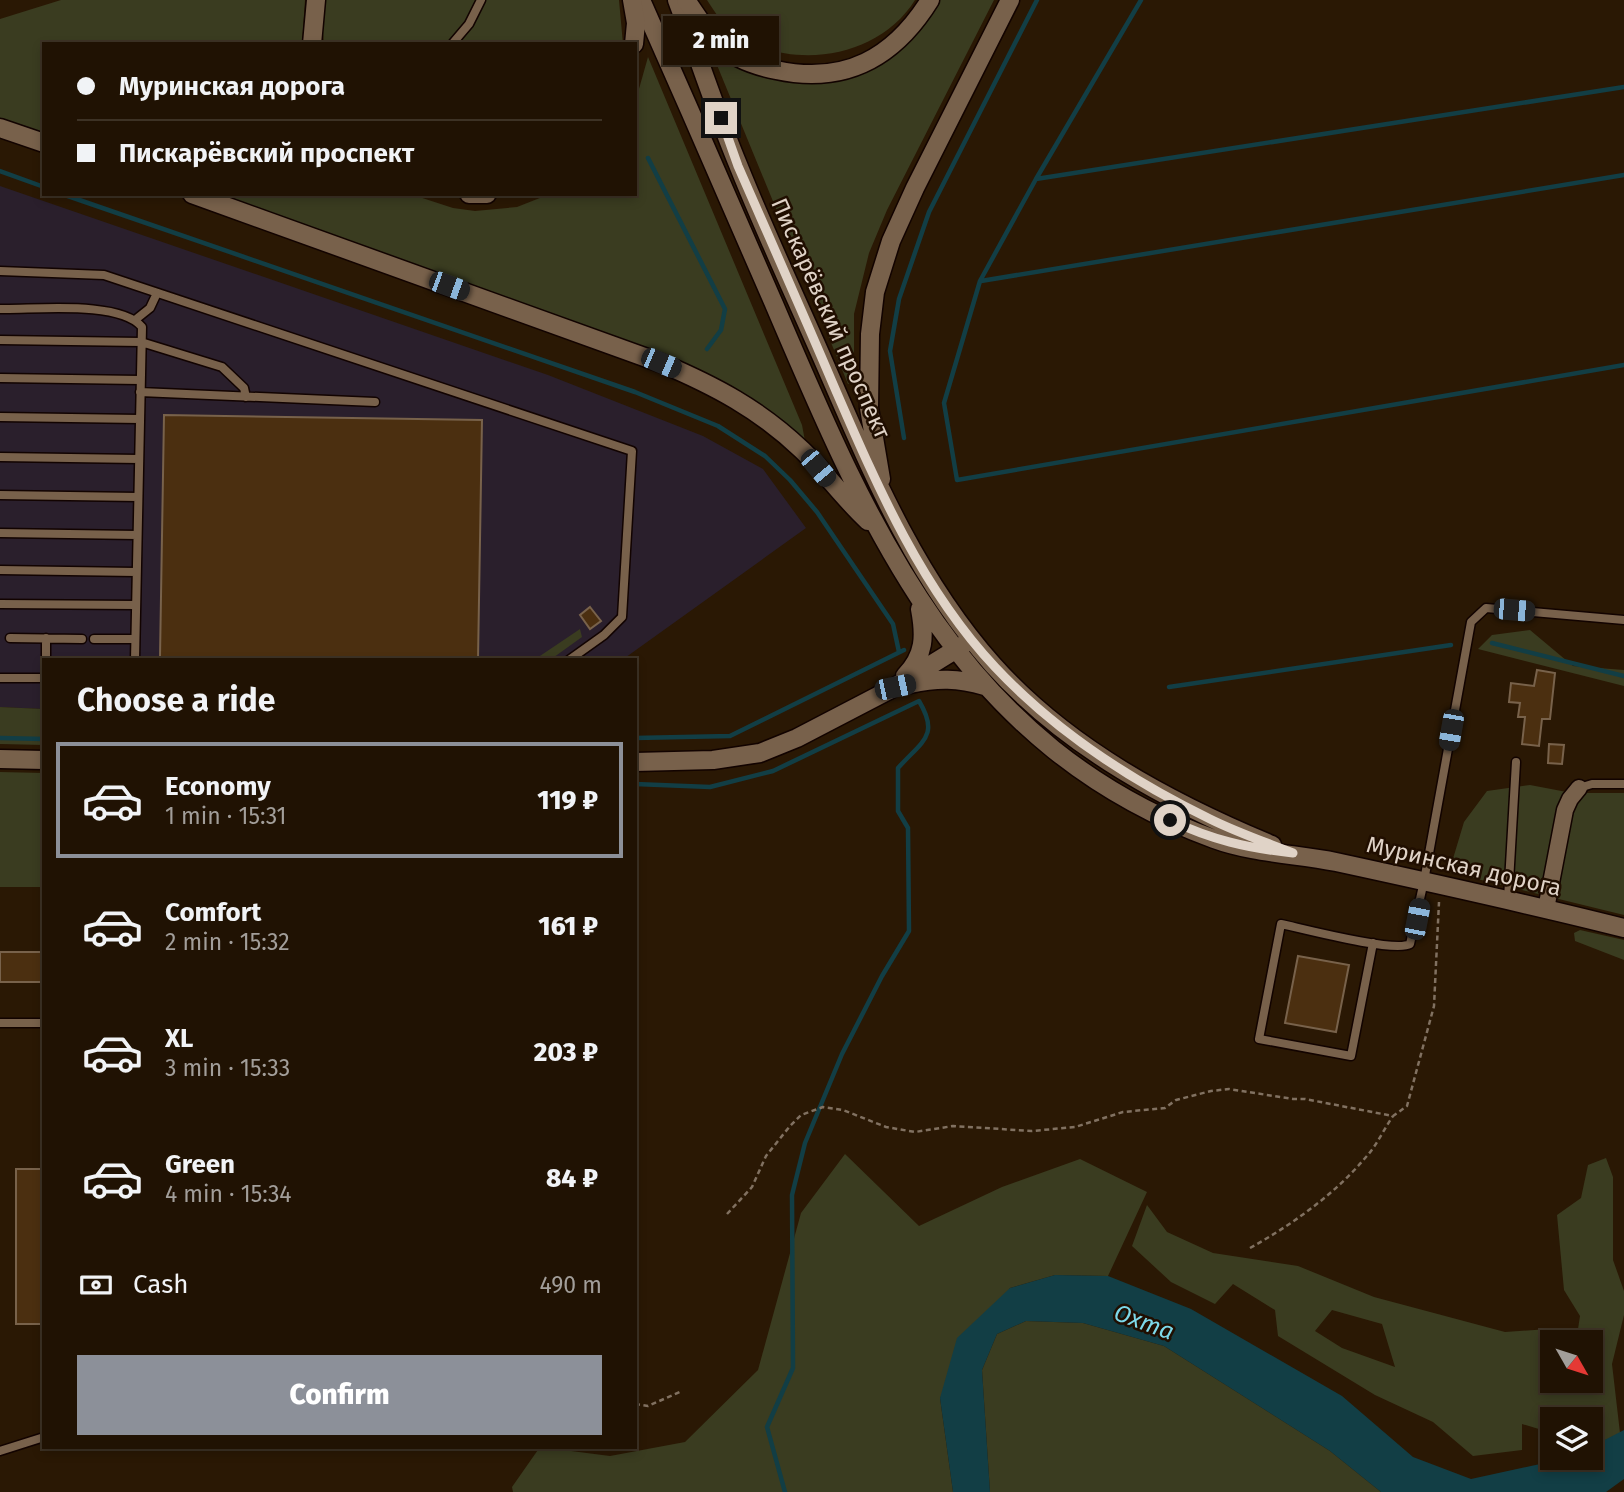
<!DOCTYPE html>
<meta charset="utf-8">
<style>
body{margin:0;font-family:"Fira Sans",sans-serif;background:#281b0d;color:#f1f3f6;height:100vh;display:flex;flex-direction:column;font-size:26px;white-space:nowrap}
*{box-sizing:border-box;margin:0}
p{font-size:23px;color:#a29e9a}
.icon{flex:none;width:38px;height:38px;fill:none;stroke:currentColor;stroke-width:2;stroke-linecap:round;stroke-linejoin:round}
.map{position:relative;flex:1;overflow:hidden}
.side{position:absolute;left:42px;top:658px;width:595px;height:791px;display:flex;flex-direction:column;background:#201203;border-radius:0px;box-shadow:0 4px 10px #0003,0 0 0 2px #3d3225}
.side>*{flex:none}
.top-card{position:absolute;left:42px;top:42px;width:595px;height:154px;border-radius:0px;box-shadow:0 4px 10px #0003,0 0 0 2px #3d3225;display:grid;align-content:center;height:154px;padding:0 35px;background:#201203}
.needle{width:46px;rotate:129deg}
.buttons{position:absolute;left:1540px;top:1330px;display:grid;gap:14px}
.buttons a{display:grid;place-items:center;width:63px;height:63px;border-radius:0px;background:#201203;box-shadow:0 4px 10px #0003,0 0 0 2px #3d3225;font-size:35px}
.end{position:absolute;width:32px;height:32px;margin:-16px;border:9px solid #e0d3c7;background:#111;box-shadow:0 0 0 4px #111}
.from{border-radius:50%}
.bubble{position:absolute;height:49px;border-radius:0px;background:#201203;box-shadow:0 4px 10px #0003,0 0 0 2px #3d3225;font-size:23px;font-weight:800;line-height:49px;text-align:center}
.car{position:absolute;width:21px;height:42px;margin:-21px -10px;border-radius:9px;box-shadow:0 0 5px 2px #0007;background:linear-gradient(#222 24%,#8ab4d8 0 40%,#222 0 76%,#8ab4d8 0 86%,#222 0)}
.top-card b{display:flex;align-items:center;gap:24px;height:66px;font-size:26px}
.top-card b+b{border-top:2px solid #3d3225}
.top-card i{width:18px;height:18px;background:#f1f3f6}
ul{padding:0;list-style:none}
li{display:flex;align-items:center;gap:21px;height:116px;margin:0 14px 10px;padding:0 21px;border:4px solid transparent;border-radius:0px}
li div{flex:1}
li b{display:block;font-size:26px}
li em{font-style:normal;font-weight:800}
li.selected{border-color:#8c9099}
li>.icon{width:63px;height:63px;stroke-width:1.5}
h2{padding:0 35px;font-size:32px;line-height:84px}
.pay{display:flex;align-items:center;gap:18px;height:77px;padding:0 35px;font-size:26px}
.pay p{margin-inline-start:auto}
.button{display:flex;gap:14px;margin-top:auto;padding:14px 35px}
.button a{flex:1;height:80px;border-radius:0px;background:#8c9099;color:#fff;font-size:28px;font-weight:800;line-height:80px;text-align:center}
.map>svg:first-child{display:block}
</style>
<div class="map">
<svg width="1624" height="1492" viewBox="0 0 1624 1492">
<rect width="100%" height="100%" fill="#2a1804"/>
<path fill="#2a1f2c" d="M 0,186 L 548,375 L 703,436 L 763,469 L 806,528 L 622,660 L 44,660 L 44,709 L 0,707 Z"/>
<path fill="#3a3c20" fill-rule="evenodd" d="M 61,0 L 305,0 L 302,44 L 44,44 L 44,133 L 0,118 L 0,19 Z
M 326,0 L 619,0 L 623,44 L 324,44 L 322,23 Z
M 707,0 L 915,0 C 880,56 800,70 743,39 C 726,31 717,15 707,0 Z
M 939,0 L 994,0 L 887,210 L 869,253 L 854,314 L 854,382 L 848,384 L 710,48 L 713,44 L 782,75 L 890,57 L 922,29 Z
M 648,57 L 802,425 L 805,441 L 732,387 L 655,354 L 215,194 L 410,194 L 453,208 L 475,211 L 517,207 L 550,194 L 635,194 L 635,103 Z
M 580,629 L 582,637 L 550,660 L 534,660 Z
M 1530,630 L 1573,666 L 1624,670 L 1624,686 L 1478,649 L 1492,635 Z
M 0,707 L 44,709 L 44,745 L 0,744 Z
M 0,772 L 44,773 L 44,887 L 0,887 Z
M 1530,785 L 1572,793 L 1624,793 L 1624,915 L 1449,872 L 1464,822 L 1487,791 Z
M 1580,930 L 1624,940 L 1624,960 L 1575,941 L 1574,933 Z
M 845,1154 L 919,1226 L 1002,1187 L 1080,1159 L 1147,1192 L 1108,1276 L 1055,1275 L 1010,1288 L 940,1398 L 953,1492 L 513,1492 L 512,1487 L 540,1447 L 610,1456 L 685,1442 L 758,1370 L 801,1213 Z
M 1606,1158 L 1613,1177 L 1613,1260 L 1624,1291 L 1624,1315 L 1612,1364 L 1620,1433 L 1591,1447 L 1591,1419 L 1552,1419 L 1552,1433 L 1522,1424 L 1522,1450 L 1473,1456 L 1433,1422 L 1375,1395 L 1278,1336 L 1275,1310 L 1233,1284 L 1215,1304 L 1171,1282 L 1132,1246 L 1147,1205 L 1167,1232 L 1213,1253 L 1298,1266 L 1374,1297 L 1505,1332 L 1562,1328 L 1566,1342 L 1552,1342 L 1552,1381 L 1591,1381 L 1591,1342 L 1576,1342 L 1580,1316 L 1564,1290 L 1557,1215 L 1581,1198 L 1588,1165 ZM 1332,1310 L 1382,1324 L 1395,1367 L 1342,1348 L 1315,1331 Z
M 1026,1321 L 1083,1323 L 1164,1346 L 1330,1451 L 1381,1492 L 990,1492 L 982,1370 L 997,1334 Z"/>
<path fill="#123e45" d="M 1055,1275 L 1108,1276 L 1191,1309 L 1342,1396 L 1413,1457 L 1471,1479 L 1568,1458 L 1591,1458 L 1591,1447 L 1624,1430 L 1624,1479 L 1606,1492 L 1381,1492 L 1330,1451 L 1164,1346 L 1083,1323 L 1026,1321 L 997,1334 L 982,1370 L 990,1492 L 953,1492 L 940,1398 L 957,1338 L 1010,1288 Z"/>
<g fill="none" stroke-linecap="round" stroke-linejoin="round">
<path stroke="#123e45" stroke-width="4.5" d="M 1141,0 L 1036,179 L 980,281 L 944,403 L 957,480 L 1624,365
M 648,158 L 725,309 L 721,330 L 707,349
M 0,171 L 44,187
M 1036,179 L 1624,87
M 62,194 L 635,392 L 718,426 L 765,456 L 790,480 L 817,512 L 893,624 L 899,652
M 981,281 L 1624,175
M 904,438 L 890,351 L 899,299 L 929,212 L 1037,0
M 1492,643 L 1624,676
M 1169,687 L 1451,645
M 0,738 L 44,739
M 635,738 L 730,736 L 904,650
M 635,784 L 710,787 L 773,771 L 919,701 C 940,736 922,741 898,768 L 898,811 L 908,828 L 909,931 L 882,976 L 842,1054 L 805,1143 L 792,1195 L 793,1368 L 767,1427 L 785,1492"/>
</g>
<path fill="#4b2f10" stroke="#78624b" stroke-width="2" d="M 164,415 L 482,420 L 478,660 L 160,657 Z
M 590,607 L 601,621 L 590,629 L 580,615 Z
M 1537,670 L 1555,673 L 1550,719 L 1542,719 L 1539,746 L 1522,744 L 1525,717 L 1518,717 L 1520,703 L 1509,702 L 1511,683 L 1534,686 Z
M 1549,744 L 1564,745 L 1562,764 L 1548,763 Z
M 0,952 L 44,952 L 44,982 L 0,982 Z
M 1298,956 L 1349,965 L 1336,1032 L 1285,1023 Z
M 16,1169 L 44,1169 L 44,1324 L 16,1324 Z"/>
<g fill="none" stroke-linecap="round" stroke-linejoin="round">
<defs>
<path id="service" d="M 452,44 L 469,24 L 481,0
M 0,271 L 104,275 L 632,451 L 622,617 L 604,635 L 569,660
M 0,309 C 34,310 119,300 142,327 L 135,660
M 135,320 L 150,308 L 157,293
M 0,340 L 141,342 L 222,367 L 244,388 L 246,397
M 0,378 L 140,380
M 140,392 L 375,402
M 0,417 L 140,419
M 0,457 L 139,459
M 0,495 L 138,497
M 0,533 L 137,535
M 0,570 L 136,572
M 0,604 L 136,605
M 10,638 L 82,639
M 94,639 L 135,639
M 46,660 L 46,638
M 0,678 L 44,678
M 1579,788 L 1592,784 L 1624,784
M 1508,899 L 1516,762
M 1373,943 L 1351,1056 L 1259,1039 L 1281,924 C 1304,929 1395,953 1410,944 L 1424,881 L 1471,622 L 1486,608 L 1624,620
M 0,1023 L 44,1023
M 0,1451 L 44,1437"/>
<path id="minor" d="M 1546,909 L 1565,810 L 1570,799 L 1579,788"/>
<path id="tertiary" d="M 641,0 C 686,101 730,203 774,304 C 871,532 962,747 1214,839 C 1252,853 1296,854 1336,862 C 1433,883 1529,904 1624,928
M 677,0 C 698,56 716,112 739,167 C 765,232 795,296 823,360 C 870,468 914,576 993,665 C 1067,748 1171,803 1272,845
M 0,128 L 44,143
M 192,194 L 661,363 C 715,386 759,409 802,450 C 825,472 844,499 868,521
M 881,479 L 869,408 L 870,334 L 875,292 L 891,241 L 915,188 L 1010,0
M 905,676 C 925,655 925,636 920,609
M 910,684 C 937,678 958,678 985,686
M 0,759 L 44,760
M 635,762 L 713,760 L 760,753 L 797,738 L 895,687 L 963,645"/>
<path id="secondary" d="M 632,0 L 636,23 L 634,44
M 686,0 C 696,14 706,31 718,43 C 733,58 756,66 776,70 C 845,85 894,58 930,0
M 312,44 L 316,0
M 469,194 L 487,194"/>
</defs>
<use href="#service" stroke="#120300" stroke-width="11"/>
<use href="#minor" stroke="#120300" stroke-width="19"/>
<use href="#tertiary" stroke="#120300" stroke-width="21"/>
<use href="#secondary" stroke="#120300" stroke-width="21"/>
<path stroke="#817161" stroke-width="2.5" stroke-dasharray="5 3.5" stroke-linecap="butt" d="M 727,1214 L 752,1187 L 766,1156 L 790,1126 L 801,1115 L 823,1107 L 843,1110 L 886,1127 L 915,1132 L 953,1126 L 1032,1131 L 1075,1127 L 1123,1112 L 1165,1108 L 1176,1100 L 1211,1091 L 1229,1089 L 1293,1099 L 1305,1099 L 1393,1116 L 1407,1106 L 1434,1006 L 1439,902
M 1250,1248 C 1293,1224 1335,1194 1366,1157 C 1377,1145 1384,1129 1393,1116
M 635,1404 L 648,1406 L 682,1391"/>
<use href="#service" stroke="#78614b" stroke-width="8"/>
<use href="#minor" stroke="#78614b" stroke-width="16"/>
<use href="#tertiary" stroke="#78614b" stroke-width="18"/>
<use href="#secondary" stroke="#78614b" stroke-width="18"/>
</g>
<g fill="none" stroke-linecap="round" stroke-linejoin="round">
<path stroke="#e0d3c7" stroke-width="9" d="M 721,118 L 738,166 C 770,239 802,311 833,384 C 876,483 920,587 995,667 C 1054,730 1132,781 1210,819 C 1236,832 1265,842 1293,853 C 1247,848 1212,840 1170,820"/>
</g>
<g text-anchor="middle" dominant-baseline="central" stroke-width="5" stroke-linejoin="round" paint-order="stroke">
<g font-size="23" fill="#e0d3c7" stroke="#200e00">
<text transform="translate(831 318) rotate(66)">Пискарёвский проспект</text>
<text transform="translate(1464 866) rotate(13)">Муринская дорога</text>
</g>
<g font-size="24" font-style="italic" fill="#7dd9e9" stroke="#200e00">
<text transform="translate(1144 1322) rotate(20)">Охта</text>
</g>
</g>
</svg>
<div class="buttons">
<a><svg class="needle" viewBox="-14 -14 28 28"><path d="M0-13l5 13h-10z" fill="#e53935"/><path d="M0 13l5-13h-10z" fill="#a29e9a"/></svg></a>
<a><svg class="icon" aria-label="layers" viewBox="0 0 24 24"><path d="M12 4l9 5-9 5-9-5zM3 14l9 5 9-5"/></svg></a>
</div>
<i class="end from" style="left:1170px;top:820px"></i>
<i class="end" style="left:721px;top:118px"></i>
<div class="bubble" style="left:663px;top:16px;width:116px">2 min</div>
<i class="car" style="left:449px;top:286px;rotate:110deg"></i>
<i class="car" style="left:661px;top:363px;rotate:113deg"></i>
<i class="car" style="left:818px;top:468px;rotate:140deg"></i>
<i class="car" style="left:1514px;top:610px;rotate:95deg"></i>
<i class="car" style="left:895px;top:687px;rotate:78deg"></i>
<i class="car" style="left:1451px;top:730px;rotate:190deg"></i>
<i class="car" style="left:1417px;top:919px;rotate:11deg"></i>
<div class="top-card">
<b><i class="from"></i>Муринская дорога</b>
<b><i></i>Пискарёвский проспект</b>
</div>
<section class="side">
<h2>Choose a ride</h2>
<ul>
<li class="selected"><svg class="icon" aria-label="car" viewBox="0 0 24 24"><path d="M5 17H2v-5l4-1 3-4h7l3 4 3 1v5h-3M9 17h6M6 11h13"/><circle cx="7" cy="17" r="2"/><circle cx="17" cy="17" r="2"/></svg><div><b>Economy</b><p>1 min · 15:31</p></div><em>119 ₽</em></li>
<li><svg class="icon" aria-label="car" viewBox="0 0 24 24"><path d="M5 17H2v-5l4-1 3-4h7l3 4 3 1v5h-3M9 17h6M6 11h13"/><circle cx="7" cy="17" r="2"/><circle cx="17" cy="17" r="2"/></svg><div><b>Comfort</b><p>2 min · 15:32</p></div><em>161 ₽</em></li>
<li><svg class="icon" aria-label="car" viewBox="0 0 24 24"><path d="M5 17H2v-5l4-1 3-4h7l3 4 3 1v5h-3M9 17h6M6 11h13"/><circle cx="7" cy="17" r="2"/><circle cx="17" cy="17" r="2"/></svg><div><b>XL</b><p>3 min · 15:33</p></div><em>203 ₽</em></li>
<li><svg class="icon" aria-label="car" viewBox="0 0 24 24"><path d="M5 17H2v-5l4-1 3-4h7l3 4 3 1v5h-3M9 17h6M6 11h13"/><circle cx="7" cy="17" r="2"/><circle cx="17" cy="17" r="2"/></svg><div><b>Green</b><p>4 min · 15:34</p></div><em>84 ₽</em></li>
</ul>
<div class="pay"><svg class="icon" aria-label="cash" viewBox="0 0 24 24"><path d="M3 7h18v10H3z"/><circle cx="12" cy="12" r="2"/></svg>Cash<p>490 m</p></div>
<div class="button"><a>Confirm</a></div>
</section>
</div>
